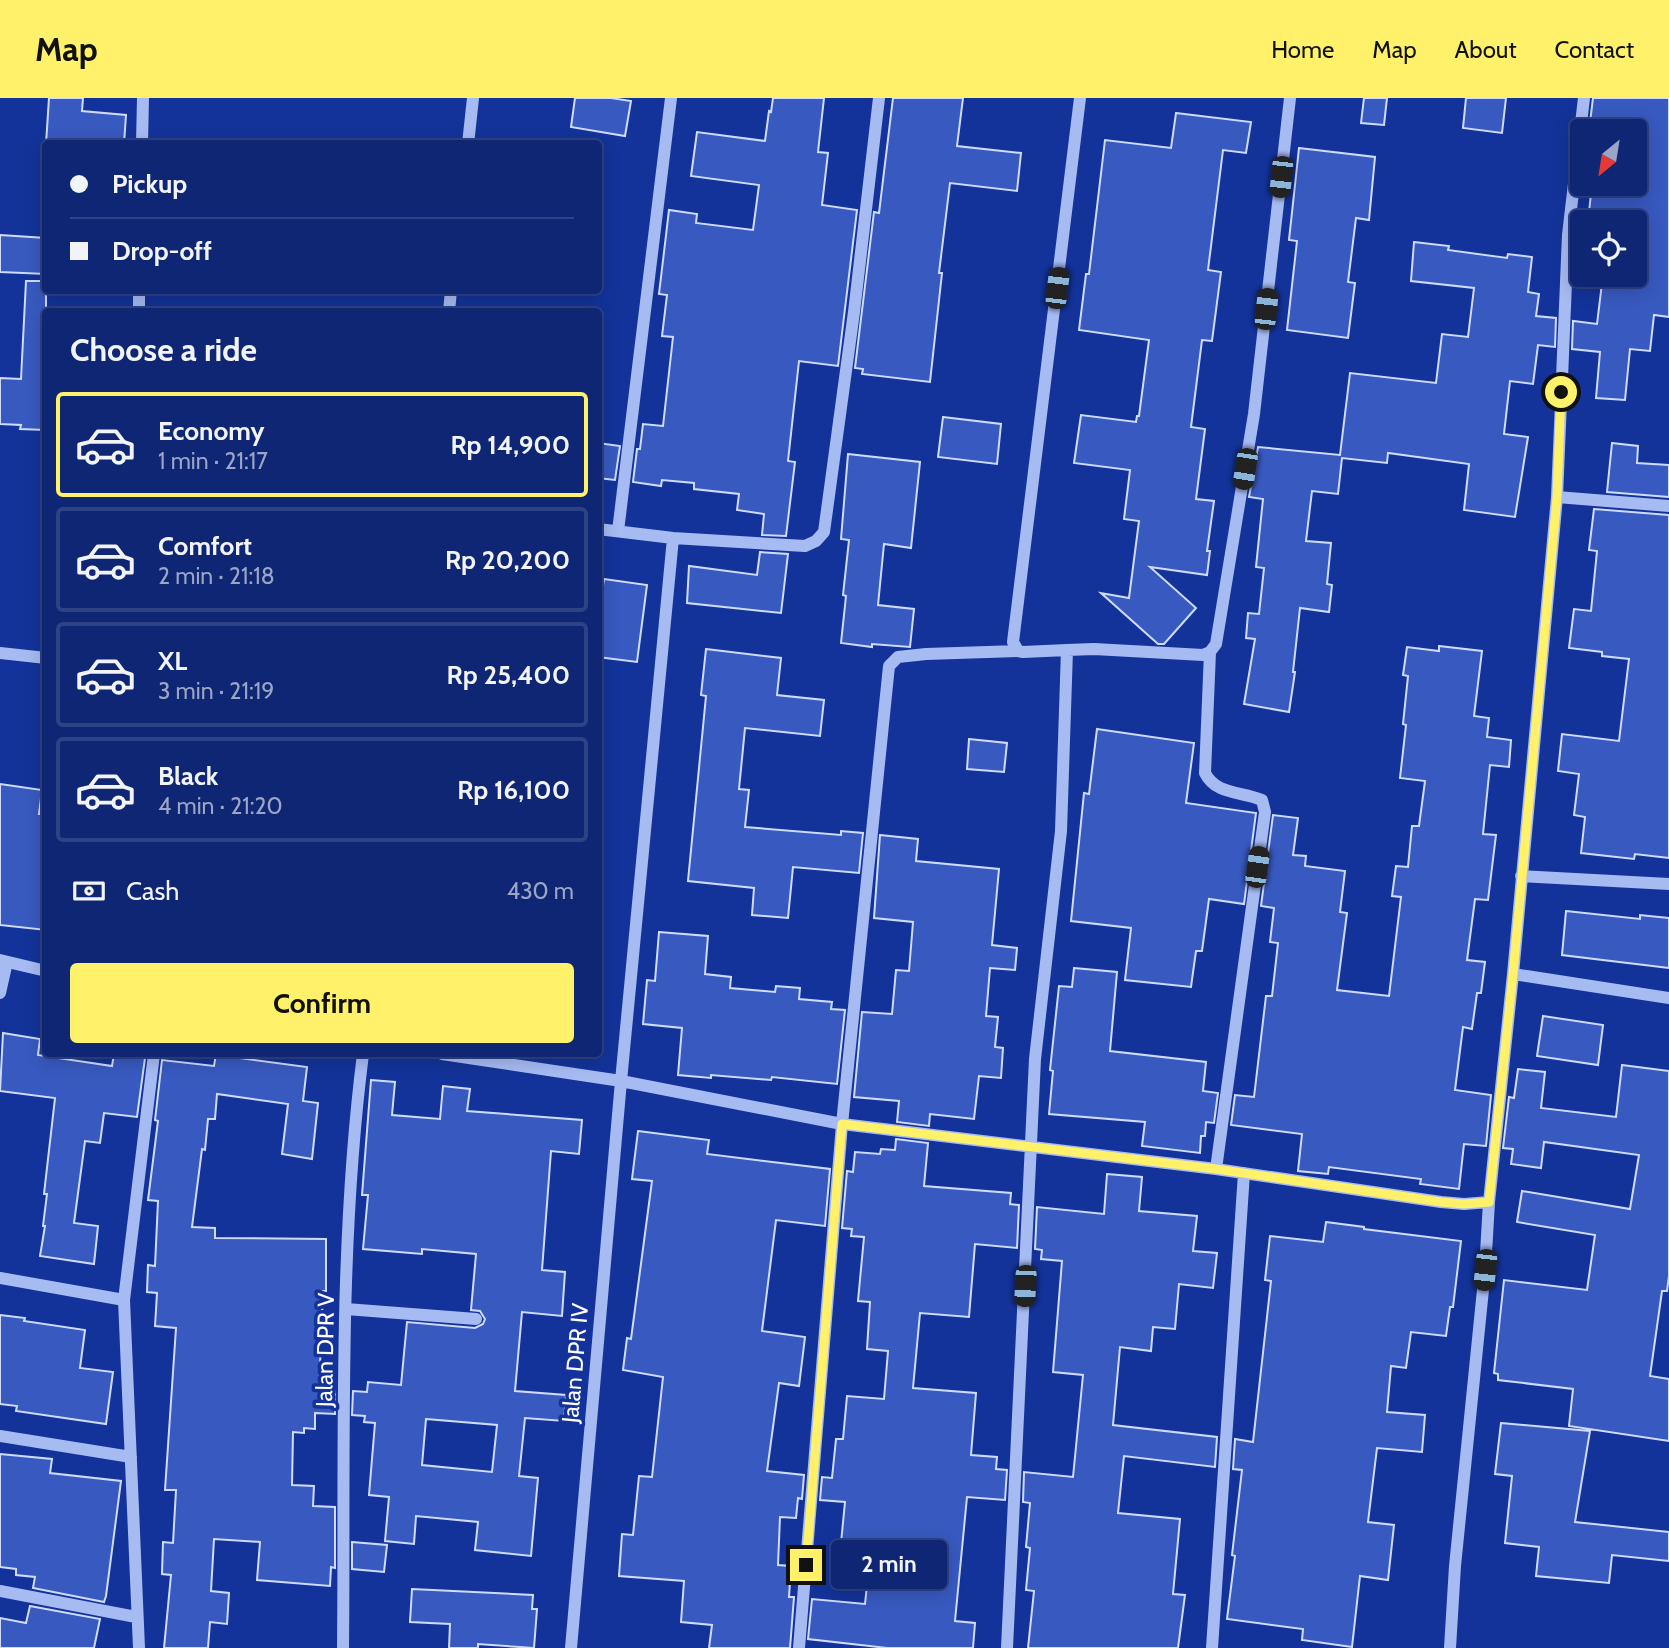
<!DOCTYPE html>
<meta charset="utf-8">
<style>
body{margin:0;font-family:Cabin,sans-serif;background:#172e79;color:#f1f3f6;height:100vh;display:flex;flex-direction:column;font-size:26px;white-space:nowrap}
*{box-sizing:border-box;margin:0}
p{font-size:23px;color:#9ba5c5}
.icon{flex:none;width:38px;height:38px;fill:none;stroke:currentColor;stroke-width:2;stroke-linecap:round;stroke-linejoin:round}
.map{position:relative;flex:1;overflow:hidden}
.side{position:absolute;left:42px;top:210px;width:560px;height:749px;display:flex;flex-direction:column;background:#0e2674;border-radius:7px;box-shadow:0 4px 18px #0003,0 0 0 2px #2e4386}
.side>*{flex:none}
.top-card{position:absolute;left:42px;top:42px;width:560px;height:154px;border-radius:7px;box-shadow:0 4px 18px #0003,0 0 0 2px #2e4386;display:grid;align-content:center;height:154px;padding:0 28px;background:#0e2674}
.needle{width:46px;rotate:210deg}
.controls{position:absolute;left:1570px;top:21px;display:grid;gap:14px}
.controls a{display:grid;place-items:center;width:77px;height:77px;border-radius:7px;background:#0e2674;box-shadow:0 4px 18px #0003,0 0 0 2px #2e4386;font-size:35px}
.end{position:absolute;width:32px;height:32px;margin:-16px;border:9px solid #fff26a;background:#111;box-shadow:0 0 0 4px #111}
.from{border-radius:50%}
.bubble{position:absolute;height:49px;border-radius:7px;background:#0e2674;box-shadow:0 4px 18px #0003,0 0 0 2px #2e4386;font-size:23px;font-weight:800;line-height:49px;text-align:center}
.car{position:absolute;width:21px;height:42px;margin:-21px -10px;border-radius:9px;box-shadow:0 0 5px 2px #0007;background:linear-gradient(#222 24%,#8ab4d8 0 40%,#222 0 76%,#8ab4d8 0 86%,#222 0)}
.top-card b{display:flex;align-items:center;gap:24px;height:66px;font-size:26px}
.top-card b+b{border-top:2px solid #2e4386}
.top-card i{width:18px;height:18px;background:#f1f3f6}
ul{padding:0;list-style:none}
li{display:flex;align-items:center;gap:21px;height:105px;margin:0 14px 10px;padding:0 14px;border:4px solid #2e4386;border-radius:7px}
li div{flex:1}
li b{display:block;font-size:26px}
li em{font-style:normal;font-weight:800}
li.selected{border-color:#fff26a}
li>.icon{width:63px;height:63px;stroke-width:1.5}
h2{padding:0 28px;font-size:32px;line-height:84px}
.pay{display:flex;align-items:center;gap:18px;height:77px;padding:0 28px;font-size:26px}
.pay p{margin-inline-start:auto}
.button{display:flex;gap:14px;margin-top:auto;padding:14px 28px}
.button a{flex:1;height:80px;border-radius:7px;background:#fff26a;color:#111;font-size:28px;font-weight:800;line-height:80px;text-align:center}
header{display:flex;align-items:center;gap:42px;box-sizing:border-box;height:98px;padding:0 35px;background:#fff26a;color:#111}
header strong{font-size:33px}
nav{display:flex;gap:38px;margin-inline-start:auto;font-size:24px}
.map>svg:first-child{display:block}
</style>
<header>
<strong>Map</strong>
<nav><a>Home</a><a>Map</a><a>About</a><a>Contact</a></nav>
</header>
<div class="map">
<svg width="1669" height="1550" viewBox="0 0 1669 1550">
<rect width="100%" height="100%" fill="#13339a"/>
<path fill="#3859c0" stroke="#cfdbfd" stroke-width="2" fill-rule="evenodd" d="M 49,0 L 83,0 L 82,13 L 126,17 L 124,46 L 77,41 L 77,46 L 46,46 Z
M 575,0 L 611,0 L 631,3 L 625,38 L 571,29 Z
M 773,0 L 824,0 L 818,54 L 828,55 L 822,107 L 857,112 L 838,268 L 799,263 L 788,363 L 795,364 L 786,438 L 762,437 L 764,416 L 737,412 L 739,396 L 694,391 L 694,385 L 662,382 L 661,388 L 633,384 L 637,351 L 640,351 L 643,326 L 663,328 L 673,239 L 662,238 L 667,197 L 659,196 L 669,112 L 697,116 L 696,125 L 753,132 L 759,87 L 691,78 L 697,34 L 765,43 L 769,13 L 771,14 Z
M 893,0 L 963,0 L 957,48 L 1021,55 L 1017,93 L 950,85 L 939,175 L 942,175 L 930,284 L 862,276 L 863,271 L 855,270 L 874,114 L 879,115 Z
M 1364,0 L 1387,0 L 1384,27 L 1361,25 Z
M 1466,0 L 1506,0 L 1502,35 L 1463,30 Z
M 1593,0 L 1669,0 L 1669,219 L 1654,217 L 1650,253 L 1630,251 L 1625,302 L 1596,300 L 1600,254 L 1572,251 L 1573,223 L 1597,226 L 1603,177 L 1634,177 L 1634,124 L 1588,124 L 1592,86 L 1634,86 L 1634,33 L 1589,33 Z
M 1176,15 L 1251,24 L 1246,55 L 1223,52 L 1208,172 L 1221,174 L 1212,243 L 1202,242 L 1191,329 L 1205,331 L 1196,401 L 1214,403 L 1207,453 L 1210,453 L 1207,477 L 1150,469 L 1196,510 L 1164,546 L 1158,546 L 1101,495 L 1129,500 L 1139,423 L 1124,421 L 1130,372 L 1074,365 L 1081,317 L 1136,324 L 1137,318 L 1139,318 L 1149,242 L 1079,232 L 1086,176 L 1089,176 L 1105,42 L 1171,50 Z
M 1299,50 L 1375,59 L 1369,122 L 1356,120 L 1348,184 L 1355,185 L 1348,240 L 1287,232 L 1297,143 L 1289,142 Z
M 0,137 L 46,140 L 46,176 L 0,174 Z
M 1414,144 L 1449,148 L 1448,152 L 1507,160 L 1508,156 L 1532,159 L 1528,194 L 1539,196 L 1536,218 L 1556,220 L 1555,249 L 1538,247 L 1533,286 L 1510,283 L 1504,336 L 1528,339 L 1515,419 L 1464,412 L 1469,366 L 1388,355 L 1387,365 L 1342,360 L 1338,396 L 1312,393 L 1306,443 L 1331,445 L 1327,486 L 1332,487 L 1329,514 L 1300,510 L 1293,574 L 1295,574 L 1289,614 L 1244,606 L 1255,541 L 1246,540 L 1248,515 L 1259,516 L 1264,470 L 1256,469 L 1263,401 L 1249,399 L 1258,349 L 1340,357 L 1350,275 L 1436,285 L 1442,236 L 1468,239 L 1474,190 L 1411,183 Z
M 26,183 L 46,183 L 46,332 L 20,331 L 21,327 L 0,326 L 0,280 L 21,281 Z
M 943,319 L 1001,326 L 997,366 L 938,359 Z
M 598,345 L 620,348 L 615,382 L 598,380 Z
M 1612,345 L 1638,348 L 1637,365 L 1669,367 L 1669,399 L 1607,394 Z
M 848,356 L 920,364 L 911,450 L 884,446 L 878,507 L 914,511 L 910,549 L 872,546 L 872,549 L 841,545 L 846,498 L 843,497 L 849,442 L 841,441 Z
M 1594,411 L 1669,417 L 1669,760 L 1635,756 L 1634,761 L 1581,755 L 1585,719 L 1574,717 L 1579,676 L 1558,673 L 1562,636 L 1619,643 L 1629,561 L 1602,558 L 1602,554 L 1569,550 L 1574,511 L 1591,513 L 1597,453 L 1589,452 Z
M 760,454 L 788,456 L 781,515 L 687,505 L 689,468 L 757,477 Z
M 604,481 L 647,487 L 637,564 L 598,559 L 598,521 Z
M 1439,548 L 1482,553 L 1474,618 L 1489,620 L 1487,639 L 1511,642 L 1509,669 L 1490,667 L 1483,736 L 1496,737 L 1488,802 L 1475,801 L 1467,862 L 1485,864 L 1481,895 L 1477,895 L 1472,931 L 1463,929 L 1455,992 L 1491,997 L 1486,1048 L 1464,1046 L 1459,1091 L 1420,1086 L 1421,1081 L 1329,1069 L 1328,1076 L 1298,1073 L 1302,1036 L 1231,1027 L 1235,997 L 1254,999 L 1266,898 L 1272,898 L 1278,845 L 1270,844 L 1274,810 L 1261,808 L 1273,717 L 1298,720 L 1293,757 L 1306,758 L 1305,768 L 1345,773 L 1340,814 L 1347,815 L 1337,892 L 1389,898 L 1401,799 L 1392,798 L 1396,768 L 1408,769 L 1412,728 L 1419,728 L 1425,683 L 1400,680 L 1406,627 L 1403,626 L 1408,578 L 1403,577 L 1407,549 L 1439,553 Z
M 706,551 L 781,560 L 777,597 L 824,602 L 820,638 L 745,630 L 739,691 L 749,692 L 745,729 L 841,737 L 841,733 L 863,735 L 859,775 L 793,769 L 788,820 L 752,817 L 754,790 L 688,783 L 706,598 L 701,597 Z
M 1097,631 L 1194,645 L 1186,705 L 1256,715 L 1244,806 L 1209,801 L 1202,853 L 1196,853 L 1191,889 L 1125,882 L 1131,830 L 1071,823 L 1084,695 L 1089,696 Z
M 969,641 L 1007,645 L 1004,674 L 967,671 Z
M 0,686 L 42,692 L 39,716 L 46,716 L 46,832 L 0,827 Z
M 880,737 L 918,741 L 916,763 L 999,771 L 992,847 L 1017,850 L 1015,872 L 990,870 L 986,918 L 998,919 L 995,949 L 1003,950 L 1001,980 L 979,978 L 974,1021 L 930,1016 L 929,1028 L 897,1024 L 899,1003 L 854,999 L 862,914 L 892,916 L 896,872 L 909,873 L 913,824 L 874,820 Z
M 1566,813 L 1640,821 L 1640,817 L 1669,820 L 1669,870 L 1562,857 Z
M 659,834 L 708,838 L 705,876 L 731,879 L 730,890 L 775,894 L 776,888 L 800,890 L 799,901 L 832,904 L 831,911 L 845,912 L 837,986 L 772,979 L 771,982 L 711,977 L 711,980 L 678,977 L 682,930 L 643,926 L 647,882 L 655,883 Z
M 1074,870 L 1117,874 L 1110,953 L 1206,964 L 1203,993 L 1218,995 L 1214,1025 L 1206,1024 L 1205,1038 L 1201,1038 L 1200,1055 L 1142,1048 L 1145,1024 L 1049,1016 L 1053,973 L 1050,972 L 1059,888 L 1072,889 Z
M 1543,918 L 1603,927 L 1598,967 L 1537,958 Z
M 3,935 L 40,941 L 38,957 L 112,968 L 114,956 L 138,956 L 138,959 L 145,960 L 137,1019 L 104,1015 L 100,1045 L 85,1043 L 74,1125 L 98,1128 L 94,1166 L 40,1158 L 45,1128 L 43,1128 L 47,1096 L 44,1096 L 55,1000 L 0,993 Z
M 216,956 L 240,956 L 239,960 L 307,969 L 303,1003 L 318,1005 L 312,1061 L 282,1056 L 288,1006 L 217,996 L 215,1021 L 208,1021 L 205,1052 L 202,1051 L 192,1129 L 215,1130 L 215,1140 L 326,1141 L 326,1193 L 323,1193 L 319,1293 L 335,1293 L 335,1316 L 315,1315 L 315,1331 L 304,1330 L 304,1335 L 293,1334 L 292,1387 L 314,1388 L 313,1408 L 335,1409 L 335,1470 L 331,1469 L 330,1488 L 257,1482 L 260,1444 L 214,1441 L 211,1493 L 229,1495 L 227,1526 L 210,1524 L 208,1550 L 164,1550 L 171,1477 L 162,1476 L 163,1444 L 173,1445 L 176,1392 L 165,1392 L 176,1230 L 155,1228 L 157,1195 L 147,1194 L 148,1167 L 155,1168 L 158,1103 L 148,1102 L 158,1023 L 155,1022 L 162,962 L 214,968 Z
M 1622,967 L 1669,973 L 1669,1178 L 1667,1193 L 1662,1193 L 1650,1278 L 1669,1281 L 1669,1343 L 1569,1328 L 1573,1291 L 1498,1282 L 1498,1276 L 1494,1275 L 1504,1182 L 1587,1192 L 1595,1137 L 1517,1124 L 1522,1093 L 1630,1111 L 1639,1057 L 1544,1044 L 1541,1070 L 1511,1066 L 1513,1051 L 1503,1050 L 1509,999 L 1514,1000 L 1518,971 L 1545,974 L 1541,1010 L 1616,1019 Z
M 371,982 L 395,984 L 392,1017 L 440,1021 L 443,988 L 470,991 L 467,1013 L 582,1022 L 579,1056 L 551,1053 L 542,1172 L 565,1174 L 562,1218 L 522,1214 L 515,1293 L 566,1297 L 564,1323 L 525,1320 L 519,1378 L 538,1380 L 531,1458 L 475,1452 L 478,1424 L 416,1418 L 414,1446 L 385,1443 L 389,1399 L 369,1397 L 375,1325 L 364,1324 L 365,1318 L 352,1317 L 353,1293 L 367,1294 L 368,1284 L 401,1287 L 407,1224 L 475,1230 L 483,1226 L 485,1221 L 480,1213 L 471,1212 L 476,1156 L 422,1151 L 422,1156 L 363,1151 L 368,1097 L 362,1097 ZM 426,1321 L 497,1327 L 492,1374 L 422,1367 Z
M 638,1033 L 709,1042 L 707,1056 L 830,1071 L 825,1128 L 776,1122 L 762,1233 L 805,1239 L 799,1288 L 779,1285 L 767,1373 L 804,1377 L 802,1401 L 798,1400 L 796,1420 L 780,1419 L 778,1467 L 791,1468 L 789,1499 L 794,1499 L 790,1550 L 709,1550 L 712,1527 L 681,1524 L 684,1483 L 619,1478 L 622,1436 L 633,1437 L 639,1378 L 652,1379 L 663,1279 L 623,1272 L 627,1240 L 631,1241 L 652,1083 L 632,1081 Z
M 896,1041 L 928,1045 L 924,1088 L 1011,1095 L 1010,1106 L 1019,1107 L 1017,1150 L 975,1146 L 969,1219 L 920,1215 L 913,1290 L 976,1295 L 971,1357 L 997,1359 L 996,1371 L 1007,1372 L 1005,1402 L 967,1399 L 955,1523 L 975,1525 L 973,1550 L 887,1550 L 808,1541 L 812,1501 L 865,1506 L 871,1448 L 841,1445 L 845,1404 L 820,1402 L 822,1379 L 832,1380 L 836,1341 L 843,1341 L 847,1298 L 884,1301 L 888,1253 L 867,1251 L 870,1204 L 858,1203 L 864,1139 L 851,1138 L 852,1131 L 842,1130 L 847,1073 L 853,1074 L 855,1054 L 880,1056 L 881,1051 L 895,1052 Z
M 1107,1076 L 1142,1079 L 1139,1113 L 1197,1118 L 1193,1153 L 1217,1155 L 1213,1190 L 1179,1186 L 1175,1231 L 1153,1229 L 1151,1253 L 1120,1249 L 1113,1327 L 1217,1339 L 1215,1369 L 1124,1358 L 1118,1415 L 1180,1421 L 1173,1496 L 1185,1497 L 1178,1550 L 1028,1550 L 1034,1493 L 1026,1492 L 1030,1450 L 1026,1449 L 1030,1405 L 1023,1404 L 1024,1374 L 1073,1379 L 1083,1277 L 1053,1274 L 1062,1163 L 1041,1161 L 1042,1152 L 1035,1151 L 1037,1109 L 1104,1116 Z
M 1326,1124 L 1364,1129 L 1364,1131 L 1461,1143 L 1453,1209 L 1450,1209 L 1446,1238 L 1411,1234 L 1406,1270 L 1391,1268 L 1387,1314 L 1425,1317 L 1422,1354 L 1377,1350 L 1368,1424 L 1394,1427 L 1388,1482 L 1360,1478 L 1352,1549 L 1302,1542 L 1303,1531 L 1227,1521 L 1235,1458 L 1232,1457 L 1242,1372 L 1233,1371 L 1235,1341 L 1253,1344 L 1271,1183 L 1265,1182 L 1270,1138 L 1323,1144 Z
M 0,1217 L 25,1220 L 24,1223 L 85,1232 L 80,1270 L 113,1274 L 106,1326 L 16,1313 L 17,1308 L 0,1306 Z
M 1501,1325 L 1590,1333 L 1575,1424 L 1669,1434 L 1669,1463 L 1612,1457 L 1609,1485 L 1536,1478 L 1539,1449 L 1505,1445 L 1512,1378 L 1495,1376 Z
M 0,1356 L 52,1361 L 50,1375 L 121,1383 L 106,1498 L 104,1504 L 33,1490 L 35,1479 L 16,1477 L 16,1471 L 0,1469 Z
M 352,1444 L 387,1447 L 384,1474 L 352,1471 Z
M 412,1491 L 533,1497 L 532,1511 L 537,1511 L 534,1550 L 478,1546 L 478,1550 L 449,1550 L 450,1526 L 410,1524 Z
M 30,1508 L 100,1521 L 94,1550 L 0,1550 L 0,1520 L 26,1525 Z"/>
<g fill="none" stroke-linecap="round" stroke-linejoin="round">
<path stroke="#a7bbf3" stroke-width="12" d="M 142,46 L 143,0
M 468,46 L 473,0
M 139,214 L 139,192
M 449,214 L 451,192
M 1557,399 L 1669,408
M 598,431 L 673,440 L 805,448 L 816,443 L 824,434 L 854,214 L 879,0
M 618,433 L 671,0
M 1067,552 L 1094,551 L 1203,557 L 1210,554 L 1216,546 L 1254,316 L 1290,0
M 1210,554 L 1205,675 C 1216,697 1241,693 1262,702 L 1265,714 L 1216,1071
M 0,555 L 46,560
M 1521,778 L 1669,786
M 0,862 L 46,873
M 1513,876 L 1669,900
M 0,895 L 7,864
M 442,956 L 621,983 L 842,1026 L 1216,1071 L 1441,1104 L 1464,1106 L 1489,1104
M 0,1180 L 124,1202
M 346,1211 L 476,1221
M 0,1338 L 131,1359
M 0,1493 L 136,1519
M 139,1550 L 124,1202 L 154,956
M 343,1550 C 345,1352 338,1152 363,956
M 571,1550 L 621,983 L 673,440
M 799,1550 L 842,1026 L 889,568 L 898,559 L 926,556 L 1018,553
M 1007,1550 L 1035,961 L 1061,733 L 1067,552 L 1023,554 L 1018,553 L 1013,544 L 1080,0
M 1212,1550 L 1244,1075
M 1450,1550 L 1455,1468 L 1485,1172 L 1489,1104 L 1513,876 L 1557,399 L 1568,137 L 1584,0"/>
</g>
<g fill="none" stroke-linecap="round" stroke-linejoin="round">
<path stroke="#fff26a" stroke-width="9" d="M 806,1467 L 842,1026 L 1216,1071 L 1441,1104 L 1464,1106 L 1489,1104 L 1513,876 L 1557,399 L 1561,294"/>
</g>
<g text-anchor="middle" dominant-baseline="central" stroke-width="7" stroke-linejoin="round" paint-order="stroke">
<g font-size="23" fill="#fff" stroke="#13339a">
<text transform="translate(325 1252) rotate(-89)">Jalan DPR V</text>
<text transform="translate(575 1265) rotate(-85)">Jalan DPR IV</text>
</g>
</g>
</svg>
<div class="controls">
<a><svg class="needle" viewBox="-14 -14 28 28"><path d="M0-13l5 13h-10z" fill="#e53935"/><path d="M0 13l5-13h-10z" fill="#9ba5c5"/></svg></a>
<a><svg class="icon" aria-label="locate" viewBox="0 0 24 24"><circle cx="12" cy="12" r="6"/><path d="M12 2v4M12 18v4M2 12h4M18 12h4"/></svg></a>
</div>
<i class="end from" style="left:1561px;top:294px"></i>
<i class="end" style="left:806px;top:1467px"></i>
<div class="bubble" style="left:831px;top:1442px;width:116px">2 min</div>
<i class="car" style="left:1281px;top:79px;rotate:186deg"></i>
<i class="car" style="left:1057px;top:190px;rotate:7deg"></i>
<i class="car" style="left:1266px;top:211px;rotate:6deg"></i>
<i class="car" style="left:1245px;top:371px;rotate:189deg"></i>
<i class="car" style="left:1257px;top:769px;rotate:8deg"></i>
<i class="car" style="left:1485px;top:1172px;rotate:186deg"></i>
<i class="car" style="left:1025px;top:1188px;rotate:183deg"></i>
<div class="top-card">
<b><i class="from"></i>Pickup</b>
<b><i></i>Drop-off</b>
</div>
<section class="side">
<h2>Choose a ride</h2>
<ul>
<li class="selected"><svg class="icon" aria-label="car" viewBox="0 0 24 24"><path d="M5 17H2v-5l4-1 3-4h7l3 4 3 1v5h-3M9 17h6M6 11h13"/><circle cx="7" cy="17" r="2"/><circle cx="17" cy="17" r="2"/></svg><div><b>Economy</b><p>1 min · 21:17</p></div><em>Rp 14,900</em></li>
<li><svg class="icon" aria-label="car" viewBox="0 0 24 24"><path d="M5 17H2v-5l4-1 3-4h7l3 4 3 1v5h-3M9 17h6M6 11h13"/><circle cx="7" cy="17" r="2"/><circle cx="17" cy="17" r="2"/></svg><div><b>Comfort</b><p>2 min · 21:18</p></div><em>Rp 20,200</em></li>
<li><svg class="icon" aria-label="car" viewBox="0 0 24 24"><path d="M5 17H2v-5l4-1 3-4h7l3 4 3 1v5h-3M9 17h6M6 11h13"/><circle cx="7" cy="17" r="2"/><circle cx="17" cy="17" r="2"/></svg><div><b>XL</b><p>3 min · 21:19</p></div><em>Rp 25,400</em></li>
<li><svg class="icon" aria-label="car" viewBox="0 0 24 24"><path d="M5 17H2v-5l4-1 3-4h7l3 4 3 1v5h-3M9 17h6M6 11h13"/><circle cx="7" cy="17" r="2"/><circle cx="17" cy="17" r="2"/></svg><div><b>Black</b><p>4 min · 21:20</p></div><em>Rp 16,100</em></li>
</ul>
<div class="pay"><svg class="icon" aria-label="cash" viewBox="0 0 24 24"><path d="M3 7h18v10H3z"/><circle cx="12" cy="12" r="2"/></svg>Cash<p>430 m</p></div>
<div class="button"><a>Confirm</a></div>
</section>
</div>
